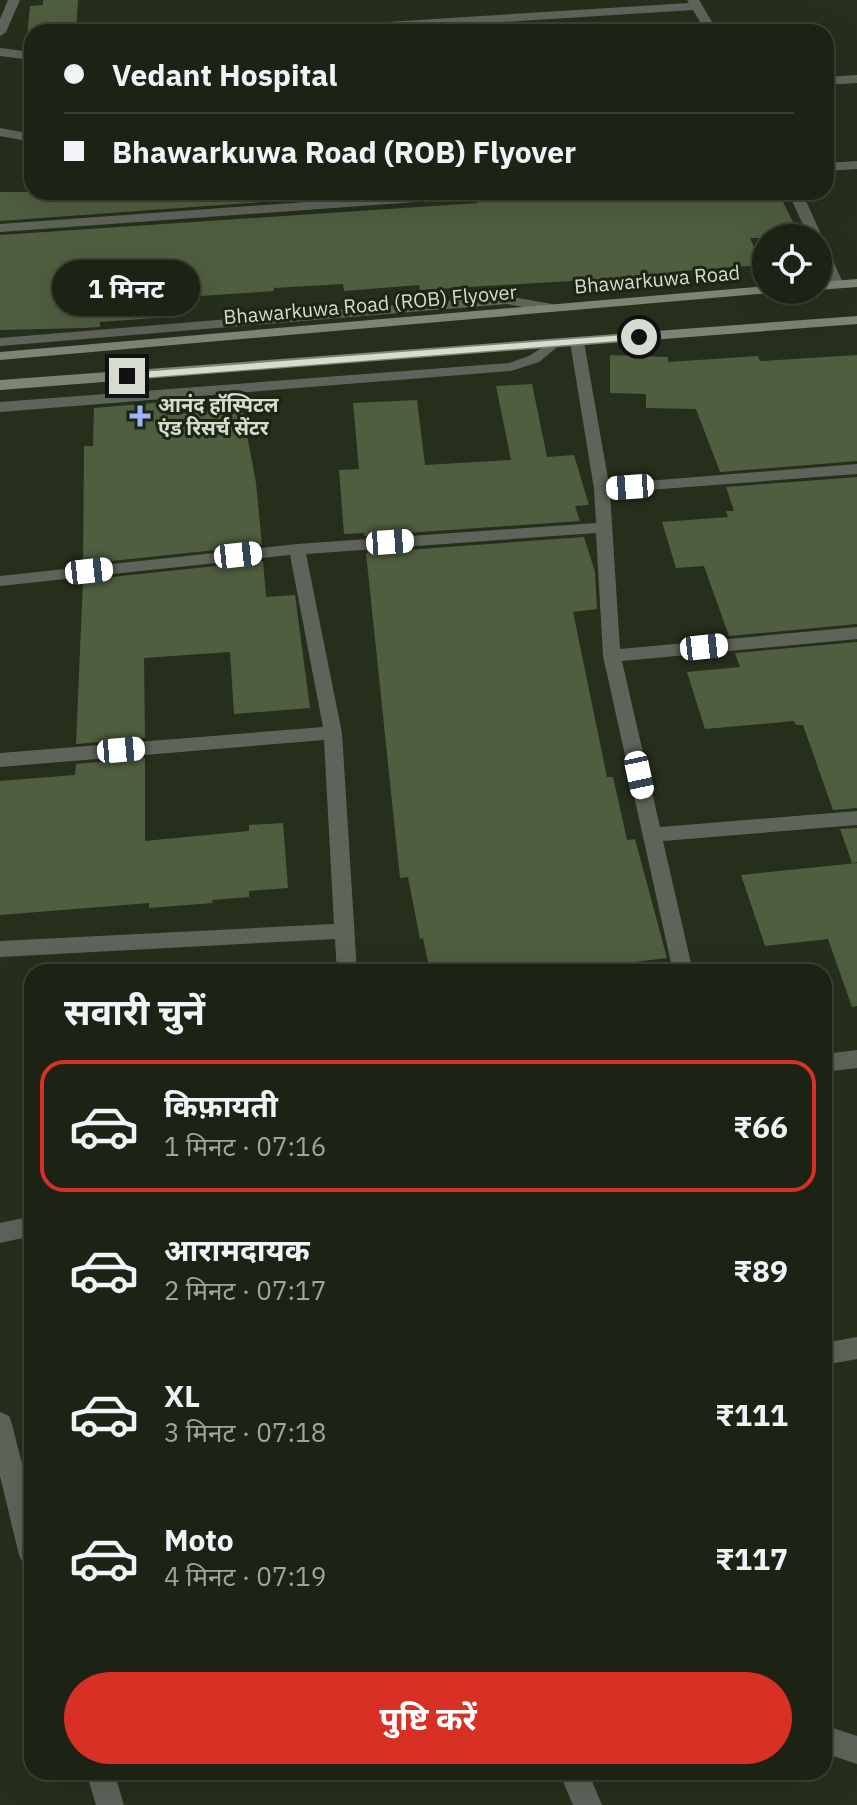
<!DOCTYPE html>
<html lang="hi">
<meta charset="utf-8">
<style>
body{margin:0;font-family:"IBM Plex Sans","Noto Sans Devanagari",sans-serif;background:#252b1e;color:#f1f3f6;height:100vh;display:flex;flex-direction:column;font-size:30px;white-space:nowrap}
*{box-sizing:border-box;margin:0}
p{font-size:26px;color:#a0a4a0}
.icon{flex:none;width:44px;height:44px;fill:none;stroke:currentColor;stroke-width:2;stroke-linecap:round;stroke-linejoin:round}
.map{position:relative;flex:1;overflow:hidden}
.drawer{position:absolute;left:24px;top:964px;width:808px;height:816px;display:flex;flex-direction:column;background:#1c2315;border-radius:24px;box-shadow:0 8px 32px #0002,0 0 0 2px #3a4034}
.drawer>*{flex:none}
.top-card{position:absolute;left:24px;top:24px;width:810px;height:176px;border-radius:24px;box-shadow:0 8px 32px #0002,0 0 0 2px #3a4034;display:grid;align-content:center;height:176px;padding:0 40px;background:#1c2315}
.tools{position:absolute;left:752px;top:224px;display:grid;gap:16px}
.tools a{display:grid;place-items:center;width:80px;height:80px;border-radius:50%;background:#1c2315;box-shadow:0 8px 32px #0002,0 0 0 2px #3a4034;font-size:40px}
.end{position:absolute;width:36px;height:36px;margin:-18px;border:10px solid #d6dcd0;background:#111;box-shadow:0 0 0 4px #111}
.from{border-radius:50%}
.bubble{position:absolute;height:56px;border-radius:28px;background:#1c2315;box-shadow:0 8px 32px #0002,0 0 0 2px #3a4034;font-size:26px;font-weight:700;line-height:56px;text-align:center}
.car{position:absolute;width:24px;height:48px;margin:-24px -12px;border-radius:10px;box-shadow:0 0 6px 2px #0007;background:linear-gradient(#fff 24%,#345 0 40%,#fff 0 76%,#345 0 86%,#fff 0)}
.top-card b{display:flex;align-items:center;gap:28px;height:76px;font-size:30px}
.top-card b+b{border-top:2px solid #3a4034}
.top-card i{width:20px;height:20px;background:#f1f3f6}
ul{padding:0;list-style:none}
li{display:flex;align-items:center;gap:24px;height:132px;margin:0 16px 12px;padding:0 24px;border:4px solid transparent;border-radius:24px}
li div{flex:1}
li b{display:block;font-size:30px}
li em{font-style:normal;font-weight:700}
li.selected{border-color:#d93025}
li>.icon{width:72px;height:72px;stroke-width:1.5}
h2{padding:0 40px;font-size:36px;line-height:96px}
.primary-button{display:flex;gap:16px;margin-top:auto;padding:16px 40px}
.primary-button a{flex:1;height:92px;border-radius:48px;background:#d93025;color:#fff;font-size:32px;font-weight:700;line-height:92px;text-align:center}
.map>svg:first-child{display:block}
</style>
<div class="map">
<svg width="857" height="1805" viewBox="0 0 857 1805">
<rect width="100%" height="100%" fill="#262f1c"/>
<path fill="#4f5e3f" d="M 43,0 L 78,0 L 76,32 L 32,32 L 32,49 L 26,48 L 30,6 L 43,5 Z
M 0,192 L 303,192 L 304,199 L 0,221 Z
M 571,192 L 574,202 L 686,195 L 685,192 L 778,192 L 801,238 L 750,238 L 762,265 L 669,272 L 670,275 L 420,290 L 419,285 L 344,291 L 343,284 L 274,288 L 274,291 L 156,299 L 157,318 L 100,322 L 100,327 L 84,328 L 0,330 L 0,235 L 478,203 L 477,201 Z
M 610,355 L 668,357 L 668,362 L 758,356 L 760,361 L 857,355 L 857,461 L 720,472 L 696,409 L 646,408 L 646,394 L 610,393 Z
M 532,384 L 547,457 L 574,455 L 589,505 L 575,506 L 580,521 L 364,536 L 364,533 L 344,534 L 339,470 L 359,469 L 353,403 L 417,400 L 425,465 L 511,460 L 496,386 Z
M 165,402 L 166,415 L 242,408 L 256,483 L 262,545 L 83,564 L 84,446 L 93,446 L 94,408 Z
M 857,477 L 857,624 L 729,636 L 704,566 L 676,568 L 662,522 L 728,517 L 726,511 L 734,511 L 726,487 Z
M 584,537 L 595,572 L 597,609 L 573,612 L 607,777 L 613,777 L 627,840 L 635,839 L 667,958 L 555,972 L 430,972 L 423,938 L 420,939 L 408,877 L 400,878 L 366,553 Z
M 263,561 L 266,597 L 295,595 L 310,708 L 234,714 L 230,652 L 144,658 L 145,738 L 76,744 L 83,580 Z
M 857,642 L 857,808 L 833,810 L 803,725 L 796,725 L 794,721 L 705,729 L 687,672 L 740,667 L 735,653 Z
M 145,758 L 145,841 L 249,831 L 249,825 L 283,823 L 288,888 L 249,891 L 249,897 L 212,900 L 213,903 L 149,908 L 149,903 L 0,915 L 0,781 L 75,775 L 76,764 Z
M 857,828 L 857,862 L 852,863 L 840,829 Z
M 857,863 L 857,1006 L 852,1007 L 828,939 L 765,946 L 741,875 Z"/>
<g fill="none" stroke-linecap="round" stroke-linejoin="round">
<path fill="#5f645b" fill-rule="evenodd" d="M 8,0 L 20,0 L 6,32 L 0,36 L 0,19 Z
M 687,0 L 699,0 L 718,32 L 706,32 L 693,10 L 346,32 L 285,32 L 291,28 L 689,3 Z
M 0,48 L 32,52 L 32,60 L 0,56 Z
M 857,75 L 857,83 L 826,85 L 826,77 Z
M 0,128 L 32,134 L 32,142 L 0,136 Z
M 857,161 L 857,169 L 826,171 L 826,163 Z
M 445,192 L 506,192 L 499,196 L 0,232 L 0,224 Z
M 788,192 L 802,192 L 844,285 L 842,288 L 832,288 L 830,285 L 818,258 L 818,238 L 809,238 Z
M 507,296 L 552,304 L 559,308 L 552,312 L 507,304 L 0,346 L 0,338 Z
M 577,338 L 584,342 L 609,484 L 857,464 L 857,474 L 610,493 L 620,649 L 857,627 L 857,639 L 622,661 L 660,827 L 857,811 L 857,825 L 663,841 L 693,972 L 673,972 L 603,656 L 596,533 L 306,554 L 342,733 L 357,972 L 337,972 L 335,939 L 0,957 L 0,941 L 334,924 L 324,740 L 0,767 L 0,753 L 323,727 L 290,555 L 0,586 L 0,576 L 297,544 L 596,523 L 594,489 L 570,342 Z
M 554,340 L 561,344 L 539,362 L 511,371 L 0,412 L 0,402 L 509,363 L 529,356 Z
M 857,1050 L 857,1068 L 824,1072 L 824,1054 Z
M 32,1216 L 32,1236 L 0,1243 L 0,1223 Z
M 857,1337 L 857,1359 L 824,1365 L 824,1343 Z
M 0,1412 L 9,1416 L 12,1424 L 32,1503 L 32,1568 L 23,1564 L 19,1555 L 0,1476 Z
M 824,1725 L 857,1736 L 857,1764 L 824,1753 Z
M 86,1772 L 114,1772 L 124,1805 L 96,1805 Z
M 559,1772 L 588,1772 L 602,1805 L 573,1805 Z"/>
<path fill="#7c8475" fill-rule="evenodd" d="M 857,279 L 857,287 L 818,290 L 817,290 L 818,282 Z
M 766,286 L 766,290 L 773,290 L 771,293 L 0,360 L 0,352 Z
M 857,316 L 857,324 L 0,390 L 0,380 Z"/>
</g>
<path fill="#d6dcd0" d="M 639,334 L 642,339 L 127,379 L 123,376 L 127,373 Z"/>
<path fill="#a1b3fd" stroke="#1d2513" stroke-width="3" d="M136 404h8v8h8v8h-8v8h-8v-8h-8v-8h8z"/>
<g text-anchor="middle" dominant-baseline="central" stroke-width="6" stroke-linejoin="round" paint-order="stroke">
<g font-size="20" fill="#d6dcd0" stroke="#1d2513">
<text transform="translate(657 279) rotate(-5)">Bhawarkuwa Road</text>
<text transform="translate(370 304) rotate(-5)">Bhawarkuwa Road (ROB) Flyover</text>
</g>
<g font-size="20" font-weight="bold" fill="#d6dcd0" stroke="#1d2513" text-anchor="start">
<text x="158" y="404">आनंद हॉस्पिटल<tspan x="158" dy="23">एंड रिसर्च सेंटर</tspan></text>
</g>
</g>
</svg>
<div class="tools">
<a><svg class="icon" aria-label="locate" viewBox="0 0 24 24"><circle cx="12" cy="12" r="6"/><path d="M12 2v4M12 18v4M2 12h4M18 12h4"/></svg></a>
</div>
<i class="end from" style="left:639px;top:337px"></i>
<i class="end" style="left:127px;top:376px"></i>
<div class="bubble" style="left:52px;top:260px;width:148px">1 मिनट</div>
<i class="car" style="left:630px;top:487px;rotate:266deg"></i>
<i class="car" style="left:390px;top:542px;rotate:86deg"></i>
<i class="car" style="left:238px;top:555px;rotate:84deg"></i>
<i class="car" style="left:89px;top:571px;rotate:84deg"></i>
<i class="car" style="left:704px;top:647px;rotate:84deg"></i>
<i class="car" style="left:121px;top:750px;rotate:85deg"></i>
<i class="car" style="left:639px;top:775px;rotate:168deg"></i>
<div class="top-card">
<b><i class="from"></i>Vedant Hospital</b>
<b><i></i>Bhawarkuwa Road (ROB) Flyover</b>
</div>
<section class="drawer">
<h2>सवारी चुनें</h2>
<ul>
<li class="selected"><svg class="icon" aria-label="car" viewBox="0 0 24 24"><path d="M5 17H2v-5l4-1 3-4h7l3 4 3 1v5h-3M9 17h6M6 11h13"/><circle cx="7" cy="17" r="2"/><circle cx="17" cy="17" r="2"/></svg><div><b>किफ़ायती</b><p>1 मिनट · 07:16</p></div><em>₹66</em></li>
<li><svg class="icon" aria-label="car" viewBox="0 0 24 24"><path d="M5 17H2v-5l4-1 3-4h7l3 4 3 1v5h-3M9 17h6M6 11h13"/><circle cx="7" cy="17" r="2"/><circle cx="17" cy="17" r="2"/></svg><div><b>आरामदायक</b><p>2 मिनट · 07:17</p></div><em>₹89</em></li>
<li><svg class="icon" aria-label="car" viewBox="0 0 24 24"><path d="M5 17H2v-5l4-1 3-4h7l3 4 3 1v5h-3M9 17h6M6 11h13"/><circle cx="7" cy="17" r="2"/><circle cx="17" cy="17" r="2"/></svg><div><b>XL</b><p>3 मिनट · 07:18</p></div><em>₹111</em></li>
<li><svg class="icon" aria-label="car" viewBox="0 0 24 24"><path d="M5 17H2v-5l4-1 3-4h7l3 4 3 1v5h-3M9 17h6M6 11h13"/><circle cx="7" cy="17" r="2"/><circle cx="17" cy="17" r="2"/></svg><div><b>Moto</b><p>4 मिनट · 07:19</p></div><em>₹117</em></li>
</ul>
<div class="primary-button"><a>पुष्टि करें</a></div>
</section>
</div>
